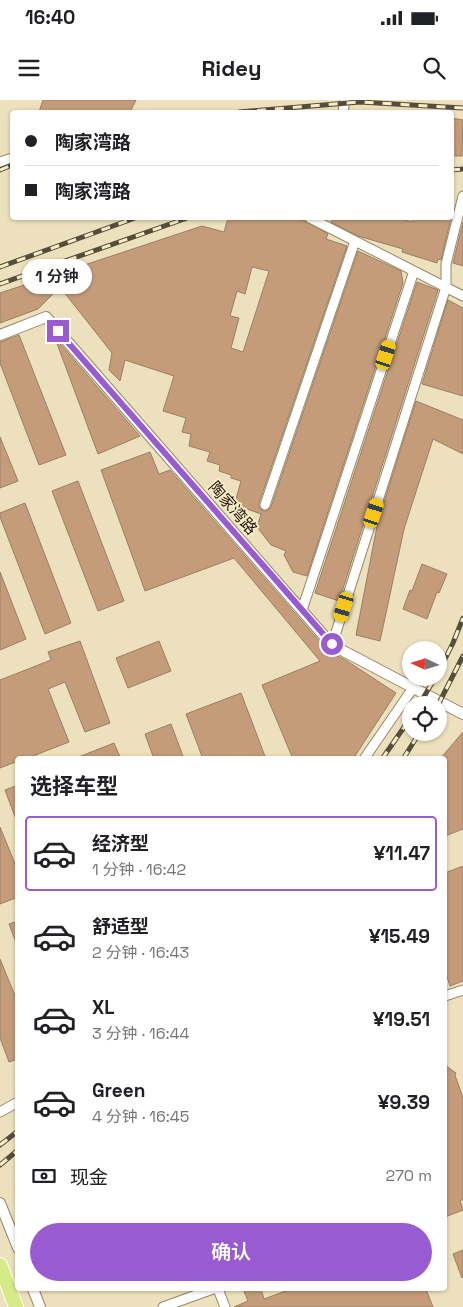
<!DOCTYPE html>
<html lang="zh">
<meta charset="utf-8">
<style>
body{margin:0;font-family:"Space Grotesk","Noto Sans SC",sans-serif;background:#f6f6f6;color:#202124;height:100vh;display:flex;flex-direction:column;font-size:19px;white-space:nowrap}
*{box-sizing:border-box;margin:0}
p{font-size:16px;color:#757577}
.icon{flex:none;width:28px;height:28px;fill:none;stroke:currentColor;stroke-width:2;stroke-linecap:round;stroke-linejoin:round}
.map{position:relative;flex:1;overflow:hidden}
.details{position:absolute;left:15px;top:656px;width:432px;height:535px;display:flex;flex-direction:column;background:#fff;border-radius:5px;box-shadow:0 1px 4px #0004}
.details>*{flex:none}
.guide{position:absolute;left:10px;top:10px;width:444px;height:110px;border-radius:5px;box-shadow:0 1px 4px #0004;display:grid;align-content:center;height:110px;padding:0 15px;background:#fff}
.needle{width:32px;rotate:274deg}
.fabs{position:absolute;left:402px;top:541px;display:grid;gap:10px}
.fabs a{display:grid;place-items:center;width:45px;height:45px;border-radius:50%;background:#fff;box-shadow:0 1px 4px #0004;font-size:25px}
.end{position:absolute;width:22px;height:22px;margin:-11px;border:6px solid #995bd2;background:#fff;box-shadow:0 0 0 2px #fff}
.from{border-radius:50%}
.bubble{position:absolute;height:35px;border-radius:18px;background:#fff;box-shadow:0 1px 4px #0004;font-size:16px;font-weight:600;line-height:35px;text-align:center}
.car{position:absolute;width:15px;height:30px;margin:-15px -8px;border-radius:6px;box-shadow:0 0 4px 1px #0007;background:linear-gradient(#f5c518 24%,#345 0 40%,#f5c518 0 76%,#345 0 86%,#f5c518 0)}
.guide b{display:flex;align-items:center;gap:18px;height:48px;font-size:19px}
.guide b+b{border-top:1px solid #e0e0e0}
.guide i{width:12px;height:12px;background:#202124}
ul{padding:0;list-style:none}
li{display:flex;align-items:center;gap:15px;height:75px;margin:0 10px 8px;padding:0 5px;border:2px solid transparent;border-radius:5px}
li div{flex:1}
li b{display:block;font-size:19px}
li em{font-style:normal;font-weight:600}
li.current{border-color:#995bd2}
li>.icon{width:45px;height:45px;stroke-width:1.5}
h2{padding:0 15px;font-size:22px;line-height:60px}
.pay{display:flex;align-items:center;gap:12px;height:55px;padding:0 15px;font-size:19px}
.pay p{margin-inline-start:auto}
.cta{display:flex;gap:10px;margin-top:auto;padding:10px 15px}
.cta a{flex:1;height:58px;border-radius:30px;background:#995bd2;color:#fff;font-size:20px;font-weight:600;line-height:58px;text-align:center}
.status{display:flex;justify-content:space-between;align-items:center;height:35px;padding:0 25px;background:#fff;direction:ltr}
.status svg{height:14px;fill:currentColor}
header{display:flex;justify-content:space-between;align-items:center;height:65px;padding:0 15px;background:#fff;font-size:22px;font-weight:600}
.map>svg:first-child{display:block}
</style>
<div class="status"><b>16:40</b><svg viewBox="0 0 49 12"><path d="M0 12V9h3v3zM5 12V6h3v6zM10 12V3h3v9zM15 12V0h3v12zM26 1h20v11H26zM47 4h2v5h-2z"/></svg></div>
<header><svg class="icon" aria-label="menu" viewBox="0 0 24 24"><path d="M4 6h16M4 12h16M4 18h16"/></svg>Ridey<svg class="icon" aria-label="search" viewBox="0 0 24 24"><circle cx="10" cy="10" r="6"/><path d="M15 15l6 6"/></svg></header>
<div class="map">
<svg width="463" height="1207" viewBox="0 0 463 1207">
<rect width="100%" height="100%" fill="#ede0bc"/>
<path fill="#c49c7a" stroke="#9a7e66" fill-rule="evenodd" d="M 43,0 L 136,0 L 130,12 L 39,12 Z
M 451,18 L 463,20 L 462,56 L 451,56 Z
M 228,118 L 293,118 L 305,121 L 328,134 L 326,139 L 347,146 L 259,403 L 259,407 L 263,411 L 267,411 L 271,407 L 358,151 L 401,171 L 403,183 L 307,476 L 293,472 L 284,455 L 286,451 L 271,445 L 257,427 L 261,414 L 244,408 L 236,399 L 241,381 L 231,378 L 231,375 L 219,371 L 220,365 L 207,361 L 210,352 L 189,346 L 191,334 L 182,332 L 186,318 L 163,311 L 174,276 L 125,260 L 120,281 L 109,270 L 112,253 L 60,187 L 38,209 L 0,223 L 0,193 L 202,126 L 224,132 ZM 252,167 L 269,171 L 243,252 L 231,248 L 239,218 L 230,216 L 237,191 L 245,194 Z
M 333,118 L 399,118 L 412,122 L 413,118 L 451,118 L 441,160 L 438,159 L 437,163 L 402,152 L 403,149 L 358,136 L 331,122 Z
M 463,122 L 463,166 L 453,163 Z
M 417,182 L 438,190 L 339,501 L 315,493 Z
M 448,200 L 463,208 L 463,296 L 422,284 Z
M 19,235 L 66,355 L 39,365 L 0,263 L 0,242 Z
M 55,238 L 140,336 L 98,354 Z
M 416,301 L 463,320 L 463,354 L 433,339 L 404,429 L 380,541 L 356,535 L 378,421 Z
M 0,337 L 18,381 L 0,388 Z
M 150,352 L 159,374 L 170,370 L 327,550 L 347,561 L 396,593 L 353,659 L 293,659 L 262,585 L 320,561 L 234,458 L 145,491 L 101,370 Z
M 78,381 L 124,501 L 98,511 L 52,391 Z
M 25,403 L 71,523 L 45,534 L 0,417 L 0,413 Z
M 422,464 L 447,474 L 439,493 L 437,492 L 427,519 L 403,509 L 410,490 L 412,491 Z
M 0,472 L 26,539 L 0,550 Z
M 80,541 L 110,623 L 85,632 L 65,582 L 48,589 L 69,642 L 25,659 L 18,659 L 18,661 L 0,668 L 0,580 L 51,560 L 48,552 Z
M 159,541 L 171,571 L 128,588 L 116,558 Z
M 241,593 L 266,659 L 203,659 L 186,614 Z
M 171,624 L 184,659 L 154,659 L 145,634 Z
M 463,632 L 463,729 L 445,736 L 445,659 L 440,659 Z
M 114,643 L 121,659 L 76,659 L 76,658 Z
M 18,685 L 18,722 L 17,722 L 5,690 Z
M 0,727 L 18,771 L 18,797 L 0,804 Z
M 463,766 L 463,881 L 450,886 L 445,871 L 445,773 Z
M 18,821 L 18,845 L 17,845 L 9,824 Z
M 0,859 L 18,903 L 18,959 L 9,962 L 0,938 Z
M 445,965 L 456,973 L 455,975 L 463,998 L 463,1100 L 460,1100 L 463,1110 L 445,1117 Z
M 463,1150 L 463,1177 L 462,1178 L 453,1154 Z
M 243,1189 L 261,1189 L 264,1199 L 291,1189 L 426,1189 L 433,1207 L 234,1207 L 248,1201 Z"/>
<g fill="none" stroke-linecap="round" stroke-linejoin="round">
<defs>
<path id="minor" d="M 343,12 L 345,0
M 0,62 L 12,58
M 310,118 L 463,196
M 265,405 L 355,141
M 302,510 L 414,171
M 332,545 L 446,187 L 446,164 L 463,96
M 364,659 L 413,588
M 445,896 L 463,890
M 0,1012 L 18,1002
M 218,1189 L 225,1207
M 163,1207 L 213,1189"/>
<path id="tertiary" d="M 0,235 L 46,217 L 332,545 L 463,614
M 0,1103 L 18,1148
M 33,1189 L 40,1207"/>
<path id="trunk" d="M 0,1165 L 16,1207"/>
</defs>
<use href="#minor" stroke="#948867" stroke-width="11"/>
<use href="#tertiary" stroke="#948867" stroke-width="12"/>
<use href="#trunk" stroke="#fff" stroke-width="16"/>
<use href="#minor" stroke="#fff" stroke-width="9"/>
<use href="#tertiary" stroke="#fff" stroke-width="10"/>
<use href="#trunk" stroke="#d6ea88" stroke-width="14"/>
<defs>
<path id="rail" d="M 239,12 L 360,2 L 463,8
M 0,70 L 12,65
M 451,70 L 463,69
M 0,167 L 135,118
M 0,184 L 187,118
M 439,571 L 453,543 L 463,518
M 419,605 L 435,578
M 438,605 L 463,556
M 382,659 L 411,617
M 403,659 L 420,632
M 0,1045 L 18,1031
M 0,1065 L 18,1050"/>
</defs>
<use href="#rail" stroke="#544d3a" stroke-width="5"/>
<use href="#rail" stroke="#fbedc9" stroke-width="3" stroke-dasharray="9" stroke-linecap="butt"/>
</g>
<g fill="none" stroke-linecap="round" stroke-linejoin="round">
<path stroke="#995bd2" stroke-width="6" d="M 58,231 L 332,544"/>
</g>
<g text-anchor="middle" dominant-baseline="central" stroke-width="4" stroke-linejoin="round" paint-order="stroke">
<g font-size="16" fill="#181407" stroke="#fbedc9">
<text transform="translate(233 408) rotate(49)">陶家湾路</text>
</g>
</g>
</svg>
<div class="fabs">
<a><svg class="needle" viewBox="-14 -14 28 28"><path d="M0-13l5 13h-10z" fill="#e53935"/><path d="M0 13l5-13h-10z" fill="#757577"/></svg></a>
<a><svg class="icon" aria-label="locate" viewBox="0 0 24 24"><circle cx="12" cy="12" r="6"/><path d="M12 2v4M12 18v4M2 12h4M18 12h4"/></svg></a>
</div>
<i class="end from" style="left:332px;top:544px"></i>
<i class="end" style="left:58px;top:231px"></i>
<div class="bubble" style="left:22px;top:159px;width:70px">1 分钟</div>
<i class="car" style="left:386px;top:255px;rotate:18deg"></i>
<i class="car" style="left:374px;top:413px;rotate:18deg"></i>
<i class="car" style="left:344px;top:507px;rotate:197deg"></i>
<div class="guide">
<b><i class="from"></i>陶家湾路</b>
<b><i></i>陶家湾路</b>
</div>
<section class="details">
<h2>选择车型</h2>
<ul>
<li class="current"><svg class="icon" aria-label="car" viewBox="0 0 24 24"><path d="M5 17H2v-5l4-1 3-4h7l3 4 3 1v5h-3M9 17h6M6 11h13"/><circle cx="7" cy="17" r="2"/><circle cx="17" cy="17" r="2"/></svg><div><b>经济型</b><p>1 分钟 · 16:42</p></div><em>¥11.47</em></li>
<li><svg class="icon" aria-label="car" viewBox="0 0 24 24"><path d="M5 17H2v-5l4-1 3-4h7l3 4 3 1v5h-3M9 17h6M6 11h13"/><circle cx="7" cy="17" r="2"/><circle cx="17" cy="17" r="2"/></svg><div><b>舒适型</b><p>2 分钟 · 16:43</p></div><em>¥15.49</em></li>
<li><svg class="icon" aria-label="car" viewBox="0 0 24 24"><path d="M5 17H2v-5l4-1 3-4h7l3 4 3 1v5h-3M9 17h6M6 11h13"/><circle cx="7" cy="17" r="2"/><circle cx="17" cy="17" r="2"/></svg><div><b>XL</b><p>3 分钟 · 16:44</p></div><em>¥19.51</em></li>
<li><svg class="icon" aria-label="car" viewBox="0 0 24 24"><path d="M5 17H2v-5l4-1 3-4h7l3 4 3 1v5h-3M9 17h6M6 11h13"/><circle cx="7" cy="17" r="2"/><circle cx="17" cy="17" r="2"/></svg><div><b>Green</b><p>4 分钟 · 16:45</p></div><em>¥9.39</em></li>
</ul>
<div class="pay"><svg class="icon" aria-label="cash" viewBox="0 0 24 24"><path d="M3 7h18v10H3z"/><circle cx="12" cy="12" r="2"/></svg>现金<p>270 m</p></div>
<div class="cta"><a>确认</a></div>
</section>
</div>
